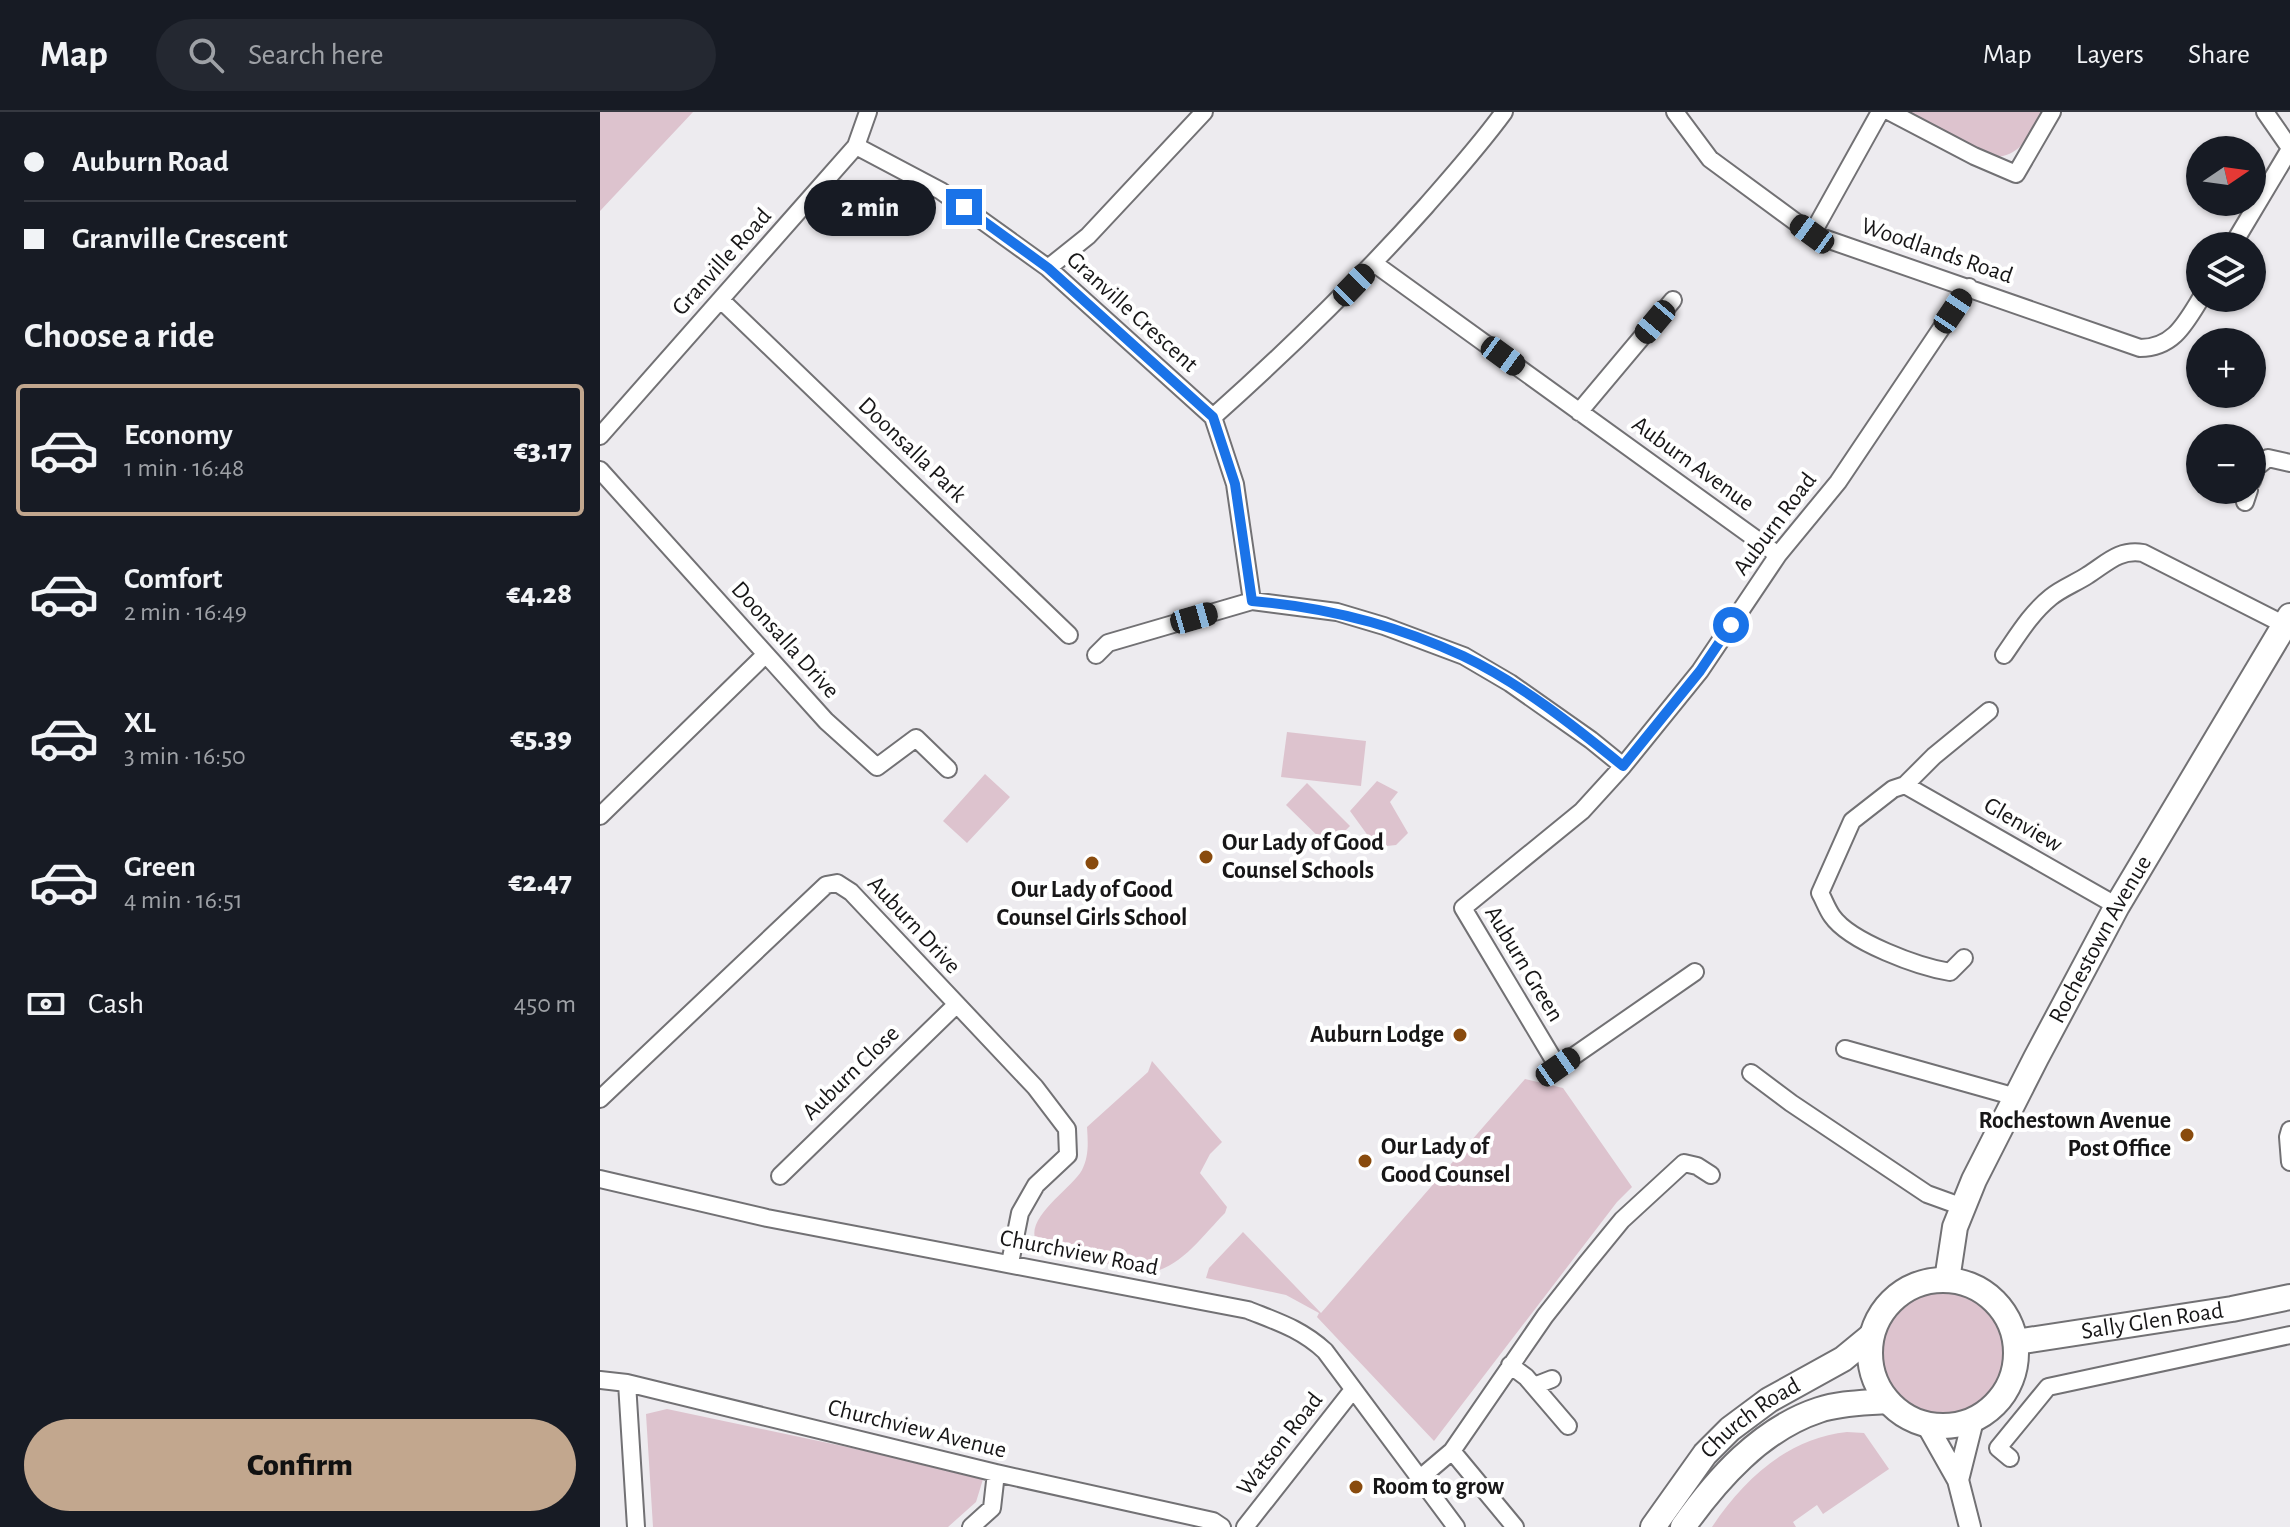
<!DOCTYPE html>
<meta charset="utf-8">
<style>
body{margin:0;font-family:"Alegreya Sans",sans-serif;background:#242831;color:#f1f3f6;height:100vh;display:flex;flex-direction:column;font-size:30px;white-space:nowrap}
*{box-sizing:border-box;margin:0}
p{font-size:26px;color:#9ea1a6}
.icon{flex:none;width:44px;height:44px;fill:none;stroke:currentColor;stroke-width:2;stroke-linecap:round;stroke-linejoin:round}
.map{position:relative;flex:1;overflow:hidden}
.panel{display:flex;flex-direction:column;background:#171b24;width:600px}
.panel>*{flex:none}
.banner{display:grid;align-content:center;height:176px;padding:0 24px;background:#171b24}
.needle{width:52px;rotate:77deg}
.buttons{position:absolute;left:1586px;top:24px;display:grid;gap:16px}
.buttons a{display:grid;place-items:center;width:80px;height:80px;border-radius:50%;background:#171b24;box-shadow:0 2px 6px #0004;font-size:40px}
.end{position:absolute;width:36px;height:36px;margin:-18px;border:10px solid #1a73e8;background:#fff;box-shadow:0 0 0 4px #fff}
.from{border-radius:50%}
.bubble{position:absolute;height:56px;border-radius:28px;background:#171b24;box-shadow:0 2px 6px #0004;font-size:26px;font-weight:800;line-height:56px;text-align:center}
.car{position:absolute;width:24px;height:48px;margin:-24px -12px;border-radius:10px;box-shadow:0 0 6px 2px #0007;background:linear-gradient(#222 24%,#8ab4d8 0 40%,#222 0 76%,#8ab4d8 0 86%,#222 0)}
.banner b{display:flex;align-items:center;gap:28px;height:76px;font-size:30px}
.banner b+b{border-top:2px solid #363941}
.banner i{width:20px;height:20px;background:#f1f3f6}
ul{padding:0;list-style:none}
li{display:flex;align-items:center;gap:24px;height:132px;margin:0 16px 12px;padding:0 8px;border:4px solid transparent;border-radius:8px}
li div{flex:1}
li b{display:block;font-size:30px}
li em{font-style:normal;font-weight:800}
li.current{border-color:#c2a78e}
li>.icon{width:72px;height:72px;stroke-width:1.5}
h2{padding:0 24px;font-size:36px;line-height:96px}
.pay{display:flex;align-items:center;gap:20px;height:88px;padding:0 24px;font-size:30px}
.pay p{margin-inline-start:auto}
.action{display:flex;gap:16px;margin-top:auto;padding:16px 24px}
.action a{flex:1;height:92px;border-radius:48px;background:#c2a78e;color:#111;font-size:32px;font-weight:800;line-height:92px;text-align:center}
header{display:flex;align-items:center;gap:48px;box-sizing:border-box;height:112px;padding:0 40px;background:#171b24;border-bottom:2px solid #363941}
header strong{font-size:38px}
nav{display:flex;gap:44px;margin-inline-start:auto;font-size:28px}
.search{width:560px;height:72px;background:#242831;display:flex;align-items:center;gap:20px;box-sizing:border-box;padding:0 28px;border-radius:44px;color:#9ea1a6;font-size:30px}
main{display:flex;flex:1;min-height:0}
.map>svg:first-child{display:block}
</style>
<header>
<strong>Map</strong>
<div class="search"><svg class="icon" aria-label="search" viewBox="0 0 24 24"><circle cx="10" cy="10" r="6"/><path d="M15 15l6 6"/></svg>Search here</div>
<nav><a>Map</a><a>Layers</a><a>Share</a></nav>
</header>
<main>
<section class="panel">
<div class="banner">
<b><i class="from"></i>Auburn Road</b>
<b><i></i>Granville Crescent</b>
</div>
<h2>Choose a ride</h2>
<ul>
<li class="current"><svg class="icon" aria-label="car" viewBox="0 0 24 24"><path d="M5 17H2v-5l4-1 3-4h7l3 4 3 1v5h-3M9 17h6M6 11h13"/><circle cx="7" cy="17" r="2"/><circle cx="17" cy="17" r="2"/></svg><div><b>Economy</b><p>1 min · 16:48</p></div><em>€3.17</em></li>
<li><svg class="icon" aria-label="car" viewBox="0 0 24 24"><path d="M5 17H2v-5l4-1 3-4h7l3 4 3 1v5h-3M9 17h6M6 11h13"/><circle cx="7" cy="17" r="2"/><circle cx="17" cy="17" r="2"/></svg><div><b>Comfort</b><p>2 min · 16:49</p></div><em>€4.28</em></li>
<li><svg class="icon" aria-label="car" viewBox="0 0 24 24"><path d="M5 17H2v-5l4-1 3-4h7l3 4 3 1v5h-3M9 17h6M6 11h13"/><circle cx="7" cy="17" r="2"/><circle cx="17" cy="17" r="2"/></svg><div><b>XL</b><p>3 min · 16:50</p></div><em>€5.39</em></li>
<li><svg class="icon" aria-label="car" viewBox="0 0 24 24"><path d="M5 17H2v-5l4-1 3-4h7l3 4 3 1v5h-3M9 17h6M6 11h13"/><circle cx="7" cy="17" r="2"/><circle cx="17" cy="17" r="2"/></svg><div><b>Green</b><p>4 min · 16:51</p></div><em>€2.47</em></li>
</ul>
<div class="pay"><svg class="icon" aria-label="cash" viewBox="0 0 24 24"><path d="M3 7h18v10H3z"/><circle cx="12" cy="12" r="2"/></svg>Cash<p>450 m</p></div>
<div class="action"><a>Confirm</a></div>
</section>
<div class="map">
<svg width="1690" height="1415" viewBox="0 0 1690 1415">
<rect width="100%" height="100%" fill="#edebef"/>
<path fill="#ddc3ce" d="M 0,0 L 93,0 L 0,99 Z
M 1307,0 L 1441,0 C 1428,22 1424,43 1395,45 Z
M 687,620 L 766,629 L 761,674 L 681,665 Z
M 385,662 L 410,685 L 367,731 L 343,709 Z
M 777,669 L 798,680 L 790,690 L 808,721 L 796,733 L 778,735 L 774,732 L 750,699 Z
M 707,671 L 750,714 L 729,735 L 686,693 Z
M 552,949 L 622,1030 L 610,1042 L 600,1061 L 627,1095 L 625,1101 C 604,1122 583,1153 553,1160 L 449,1142 C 406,1116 470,1080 482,1058 C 489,1044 488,1031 487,1015 L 548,960 Z
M 925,967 L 963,976 L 1032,1075 L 1017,1090 L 834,1329 L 717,1205 L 719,1201 L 686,1183 L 606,1166 L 609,1156 L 643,1120 L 721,1201 Z
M1281 1240a62 62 0 1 1 124 0a62 62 0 1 1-124 0Z
M 67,1297 L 384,1364 L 376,1390 L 348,1415 L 53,1415 L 46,1302 Z
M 1247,1320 L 1264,1321 L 1289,1357 L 1223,1402 L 1217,1393 L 1193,1410 L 1196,1415 L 1112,1415 C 1144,1367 1188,1326 1247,1320 Z"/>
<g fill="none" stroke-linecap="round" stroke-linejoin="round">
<defs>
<path id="minor" d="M 1075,0 L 1110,47 L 1212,122 L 1540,236 C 1573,236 1585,212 1601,186
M 1290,0 L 1374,44 L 1416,62 L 1452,0
M 1665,0 L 1690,36
M 256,34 L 341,79 L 448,156 L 613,305 L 635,372 L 652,489
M 1212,122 L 1280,0
M 1632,134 L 1690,37
M 775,152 L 1178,443
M 448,156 L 488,124 L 604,0
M 121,188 L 469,523
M 979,300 L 1073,188
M 613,305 C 688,238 759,169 826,94 C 853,63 880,33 904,0
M 0,324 L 256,34 L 268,0
M 0,358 L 226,609 L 277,655 L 316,626 L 348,657
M 1652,369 L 1657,355 L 1668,346 L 1690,351
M 1645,390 L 1649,378
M 496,543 L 508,531 L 652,489 L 737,500 L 784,514 L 864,544 L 910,571 L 991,628 L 1023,654
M 1404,543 C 1418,523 1431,501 1451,485 C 1462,476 1476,471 1488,463 C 1507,451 1519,437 1543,441 L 1685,513
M 1305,673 L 1517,794
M 0,704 L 165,543
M 1364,846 L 1350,860 C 1319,855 1250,830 1232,804 C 1227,797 1224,788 1220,781 L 1252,709 L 1293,677 L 1305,673 L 1334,644 L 1389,599
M 1095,860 L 958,955 L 863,796 L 982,699 L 1023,654 L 1100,559 L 1178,443 L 1238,370 L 1369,175
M 1245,937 L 1416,985
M 1151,961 L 1191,991 L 1327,1082 L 1363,1095
M 0,987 L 226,773 L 237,771 L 251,780 L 435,975 L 467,1017 L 468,1043 L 436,1073 L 420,1101 L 410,1151
M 1690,1018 L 1688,1025 L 1690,1050
M 180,1064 L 356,893
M 0,1067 L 167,1106 L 648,1198 C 678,1210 701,1217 725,1239 L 856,1415
M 910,1253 L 926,1265 L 968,1314
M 0,1268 L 27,1271 L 396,1361 L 613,1409 L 622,1415
M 27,1271 L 36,1415
M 934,1274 L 952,1267
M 852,1339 L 945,1204 L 986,1152 L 1022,1108 L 1084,1051 L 1097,1054 L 1111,1063
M 1410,1346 L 1398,1336 L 1448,1275 L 1690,1223
M 819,1367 L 852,1339 L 915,1415
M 371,1415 L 392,1396 L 396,1361
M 645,1415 L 752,1279"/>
<path id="tertiary" d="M 1327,1313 L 1358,1368 L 1370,1415
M 1358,1368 L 1373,1308"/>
<g id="secondary">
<circle cx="1343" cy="1241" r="73"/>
<path id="s1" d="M 1347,1168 L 1355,1115 L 1374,1068 L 1436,946 L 1517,794 L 1690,504"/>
<path id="s2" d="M 1416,1230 L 1632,1197 L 1690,1185"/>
<path id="s3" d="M 1053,1415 L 1105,1342 L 1130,1317 L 1169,1288 L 1243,1247 L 1271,1224"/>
<path d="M 1083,1415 C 1117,1367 1161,1317 1219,1298 C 1240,1291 1264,1291 1287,1289"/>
</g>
</defs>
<use href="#minor" stroke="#727174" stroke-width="20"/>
<use href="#tertiary" stroke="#727174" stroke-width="24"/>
<use href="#secondary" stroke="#727174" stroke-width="28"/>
<use href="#minor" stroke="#fff" stroke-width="16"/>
<use href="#tertiary" stroke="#fff" stroke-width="20"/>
<use href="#secondary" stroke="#fff" stroke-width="24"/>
</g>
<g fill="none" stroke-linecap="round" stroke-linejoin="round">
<path stroke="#1a73e8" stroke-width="10" d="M 364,95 L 448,156 L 613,305 L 635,372 L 652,489 C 725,495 796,513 863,544 C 920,571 974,614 1023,654 L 1100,559 L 1131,513"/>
</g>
<g fill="#894b0e" stroke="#fff" stroke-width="3">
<circle cx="606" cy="745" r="8"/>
<circle cx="492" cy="751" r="8"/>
<circle cx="860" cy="923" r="8"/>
<circle cx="1587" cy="1023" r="8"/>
<circle cx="765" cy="1049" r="8"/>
<circle cx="756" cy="1375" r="8"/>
</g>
<g text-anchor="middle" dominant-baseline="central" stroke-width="8" stroke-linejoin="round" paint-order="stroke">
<g font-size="24" fill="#171617" stroke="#fff">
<text transform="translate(1337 139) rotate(19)">Woodlands Road</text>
<text transform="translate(122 150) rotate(-48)">Granville Road</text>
<text transform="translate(532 200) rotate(42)">Granville Crescent</text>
<text transform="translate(312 338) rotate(44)">Doonsalla Park</text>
<text transform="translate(1093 352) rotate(36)">Auburn Avenue</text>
<text transform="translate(1175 412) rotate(-53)">Auburn Road</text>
<text transform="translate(185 528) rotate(48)">Doonsalla Drive</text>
<text transform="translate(1423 713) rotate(30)">Glenview</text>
<text transform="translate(314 813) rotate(47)">Auburn Drive</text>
<text stroke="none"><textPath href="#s1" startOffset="376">Rochestown Avenue</textPath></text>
<text transform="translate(924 852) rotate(59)">Auburn Green</text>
<text transform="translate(251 961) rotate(-44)">Auburn Close</text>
<text transform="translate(479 1141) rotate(11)">Churchview Road</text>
<text stroke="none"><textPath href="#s2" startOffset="138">Sally Glen Road</textPath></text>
<text stroke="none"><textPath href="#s3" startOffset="148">Church Road</textPath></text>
<text transform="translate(317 1317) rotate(14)">Churchview Avenue</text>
<text transform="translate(680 1332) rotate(-52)">Watson Road</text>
</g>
<g font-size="24" font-weight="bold" fill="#171617" stroke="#fff" text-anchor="start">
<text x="622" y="731">Our Lady of Good<tspan x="622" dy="28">Counsel Schools</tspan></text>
<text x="492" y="778" text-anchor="middle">Our Lady of Good<tspan x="492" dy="28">Counsel Girls School</tspan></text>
<text x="844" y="923" text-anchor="end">Auburn Lodge</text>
<text x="1571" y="1009" text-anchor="end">Rochestown Avenue<tspan x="1571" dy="28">Post Office</tspan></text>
<text x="781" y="1035">Our Lady of<tspan x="781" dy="28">Good Counsel</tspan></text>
<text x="772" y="1375">Room to grow</text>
</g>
</g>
</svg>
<div class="buttons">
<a><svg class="needle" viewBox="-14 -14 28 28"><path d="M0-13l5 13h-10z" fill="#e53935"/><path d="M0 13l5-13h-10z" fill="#9ea1a6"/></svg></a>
<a><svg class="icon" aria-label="layers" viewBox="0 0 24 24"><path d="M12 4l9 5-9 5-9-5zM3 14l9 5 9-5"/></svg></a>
<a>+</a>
<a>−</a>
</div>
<i class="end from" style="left:1131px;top:513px"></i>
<i class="end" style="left:364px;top:95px"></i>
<div class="bubble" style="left:204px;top:68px;width:132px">2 min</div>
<i class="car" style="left:1212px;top:122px;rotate:306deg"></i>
<i class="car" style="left:754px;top:173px;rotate:44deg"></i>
<i class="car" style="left:1353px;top:199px;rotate:34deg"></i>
<i class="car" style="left:1055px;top:210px;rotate:220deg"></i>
<i class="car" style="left:903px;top:244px;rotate:126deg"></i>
<i class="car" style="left:594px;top:506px;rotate:74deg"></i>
<i class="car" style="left:958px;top:955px;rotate:55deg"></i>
</div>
</main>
